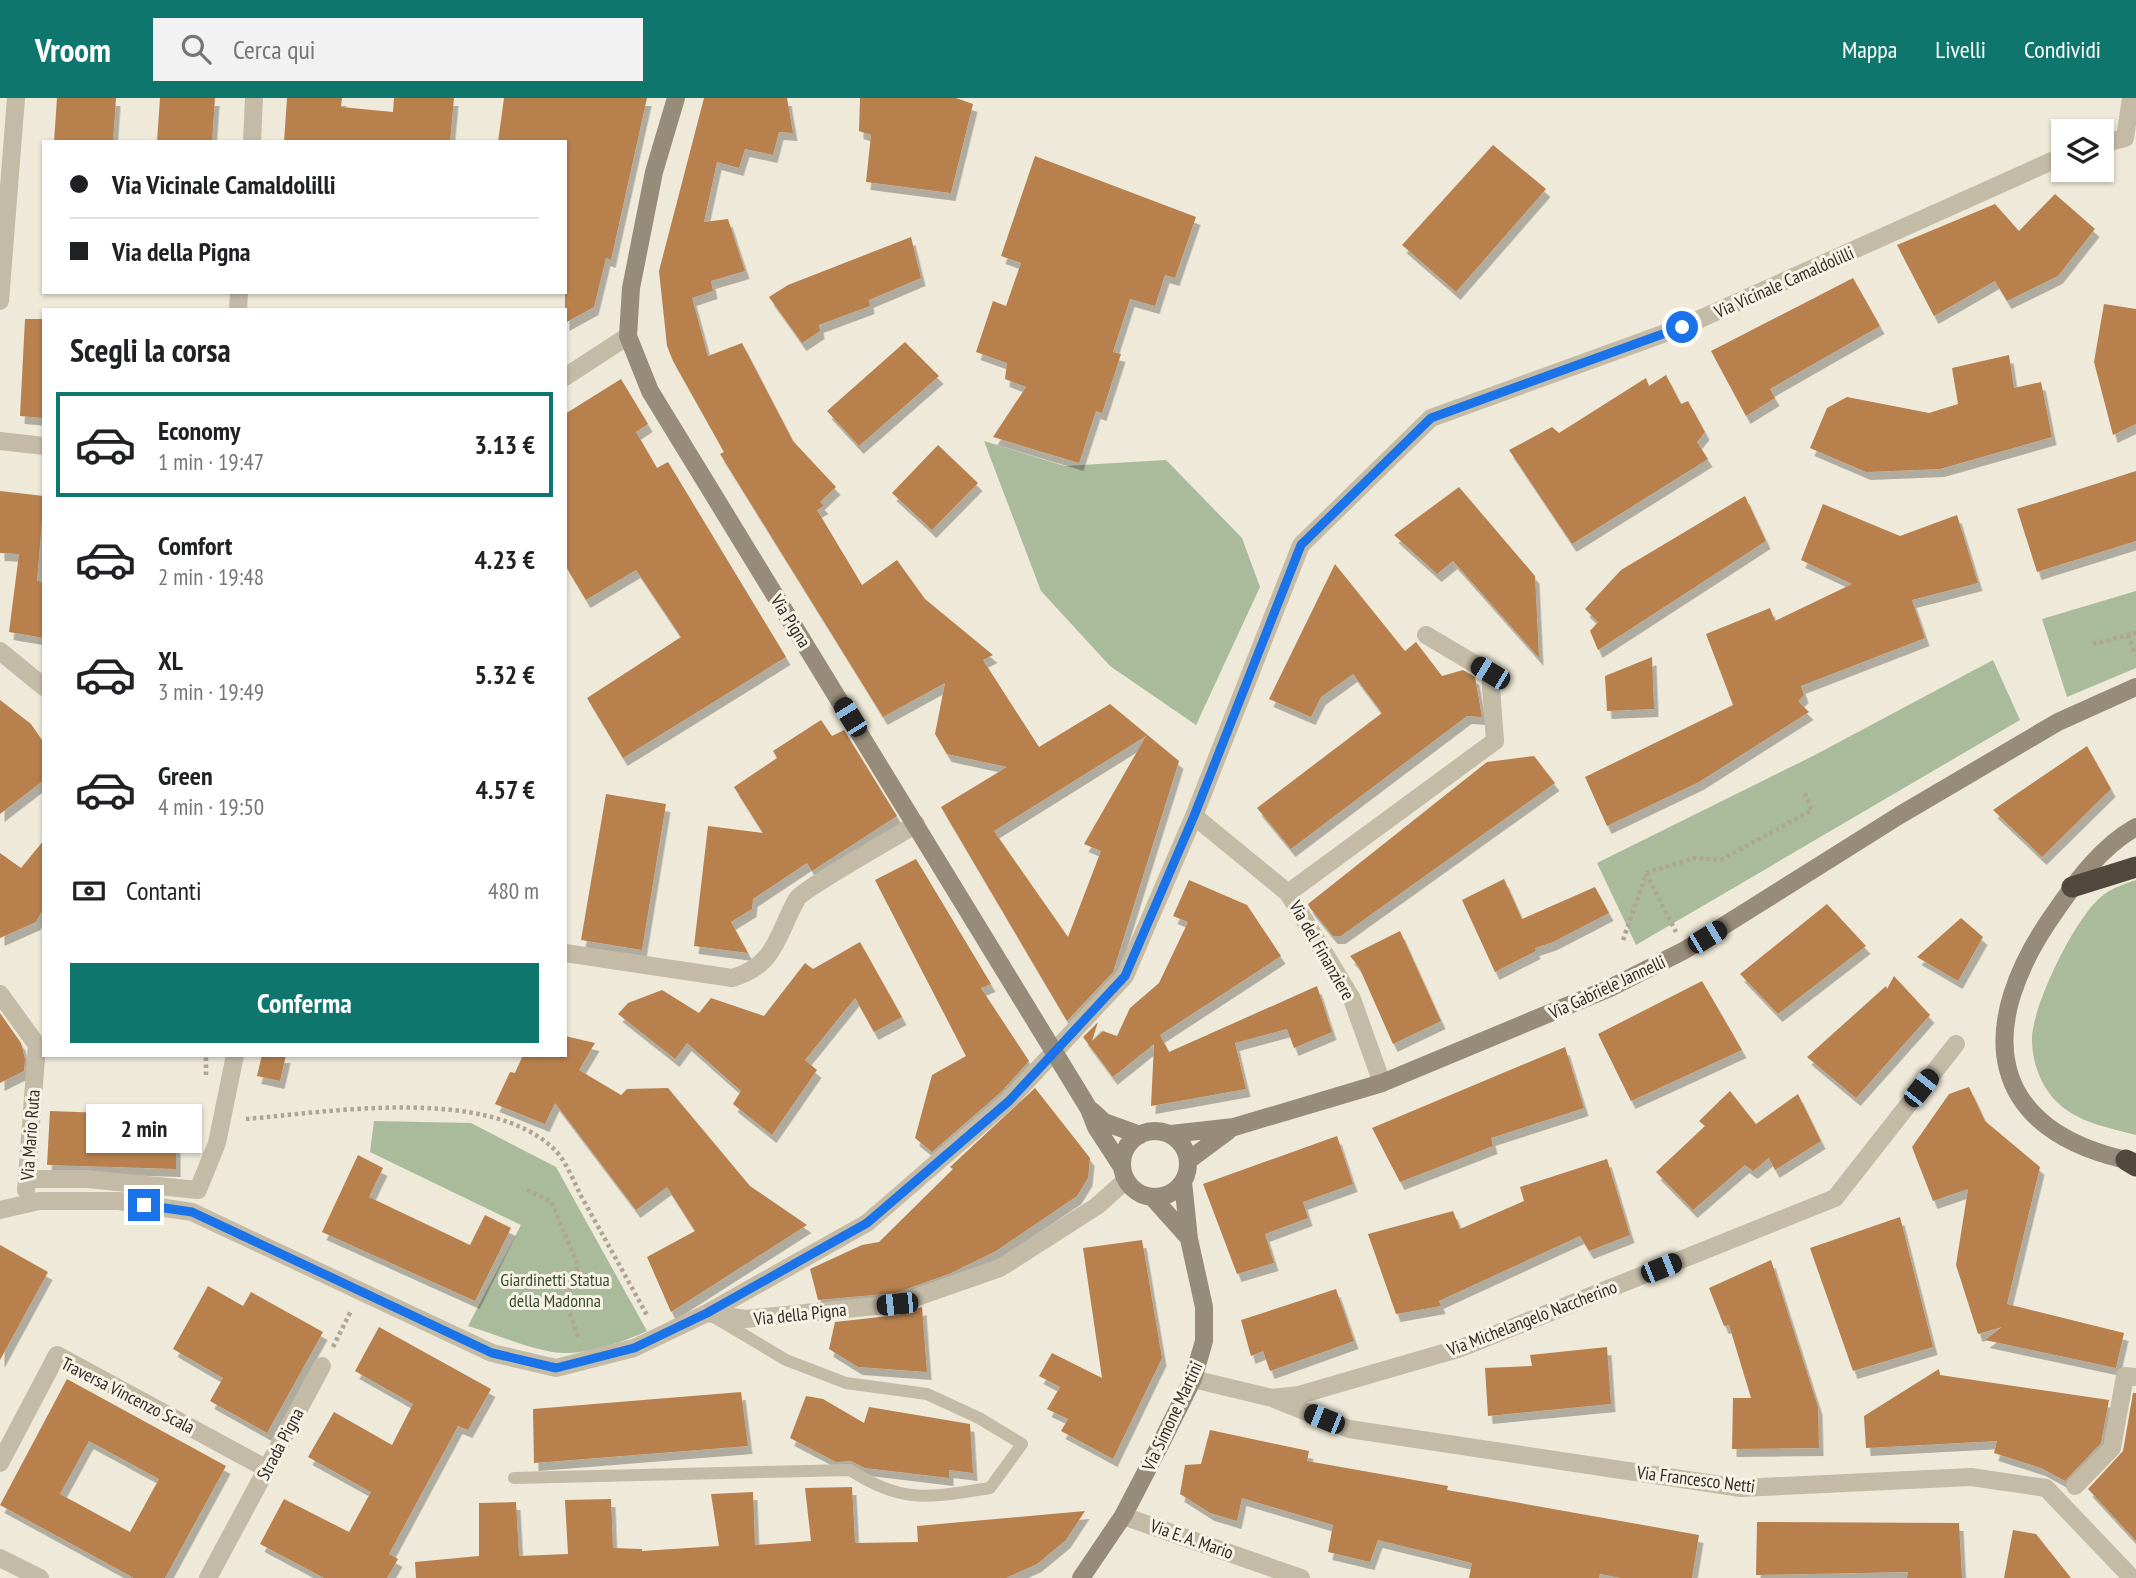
<!DOCTYPE html>
<html lang="it">
<meta charset="utf-8">
<style>
body{margin:0;font-family:"PT Sans Narrow",sans-serif;background:#f2f2f2;color:#202124;height:100vh;display:flex;flex-direction:column;font-size:26px;white-space:nowrap}
*{box-sizing:border-box;margin:0}
p{font-size:23px;color:#757577}
.icon{flex:none;width:38px;height:38px;fill:none;stroke:currentColor;stroke-width:2;stroke-linecap:round;stroke-linejoin:round}
.map{position:relative;flex:1;overflow:hidden}
.details{position:absolute;left:42px;top:210px;width:525px;height:749px;display:flex;flex-direction:column;background:#fff;border-radius:0px;box-shadow:0 2px 5px #0004}
.details>*{flex:none}
.guide{position:absolute;left:42px;top:42px;width:525px;height:154px;border-radius:0px;box-shadow:0 2px 5px #0004;display:grid;align-content:center;height:154px;padding:0 28px;background:#fff}
.fabs{position:absolute;left:2051px;top:21px;display:grid;gap:14px}
.fabs a{display:grid;place-items:center;width:63px;height:63px;border-radius:0px;background:#fff;box-shadow:0 2px 5px #0004;font-size:35px}
.end{position:absolute;width:32px;height:32px;margin:-16px;border:9px solid #1a73e8;background:#fff;box-shadow:0 0 0 4px #fff}
.from{border-radius:50%}
.bubble{position:absolute;height:49px;border-radius:0px;background:#fff;box-shadow:0 2px 5px #0004;font-size:23px;font-weight:700;line-height:49px;text-align:center}
.car{position:absolute;width:21px;height:42px;margin:-21px -10px;border-radius:9px;box-shadow:0 0 5px 2px #0007;background:linear-gradient(#222 24%,#8ab4d8 0 40%,#222 0 76%,#8ab4d8 0 86%,#222 0)}
.guide b{display:flex;align-items:center;gap:24px;height:66px;font-size:26px}
.guide b+b{border-top:2px solid #e0e0e0}
.guide i{width:18px;height:18px;background:#202124}
ul{padding:0;list-style:none}
li{display:flex;align-items:center;gap:21px;height:105px;margin:0 14px 10px;padding:0 14px;border:4px solid transparent;border-radius:0px}
li div{flex:1}
li b{display:block;font-size:26px}
li em{font-style:normal;font-weight:700}
li.active{border-color:#0f766e}
li>.icon{width:63px;height:63px;stroke-width:1.5}
h2{padding:0 28px;font-size:32px;line-height:84px}
.pay{display:flex;align-items:center;gap:18px;height:77px;padding:0 28px;font-size:26px}
.pay p{margin-inline-start:auto}
.button{display:flex;gap:14px;margin-top:auto;padding:14px 28px}
.button a{flex:1;height:80px;border-radius:0px;background:#0f766e;color:#fff;font-size:28px;font-weight:700;line-height:80px;text-align:center}
header{display:flex;align-items:center;gap:42px;box-sizing:border-box;height:98px;padding:0 35px;background:#0f766e;color:#fff}
header strong{font-size:33px}
nav{display:flex;gap:38px;margin-inline-start:auto;font-size:24px}
.search{width:490px;height:63px;background:#f2f2f2;display:flex;align-items:center;gap:18px;box-sizing:border-box;padding:0 24px;border-radius:0px;color:#757577;font-size:26px}
.map>svg:first-child{display:block}
</style>
<header>
<strong>Vroom</strong>
<div class="search"><svg class="icon" aria-label="search" viewBox="0 0 24 24"><circle cx="10" cy="10" r="6"/><path d="M15 15l6 6"/></svg>Cerca qui</div>
<nav><a>Mappa</a><a>Livelli</a><a>Condividi</a></nav>
</header>
<div class="map">
<svg width="2136" height="1480" viewBox="0 0 2136 1480">
<defs>
<filter id="shadow"><feDropShadow dx="4.5" dy="8" stdDeviation="0" flood-color="#0004"/></filter>
</defs>
<rect width="100%" height="100%" fill="#eee9d9"/>
<path fill="#a9bb9b" d="M 984,343 L 1065,368 L 1166,362 L 1242,440 L 1260,489 L 1196,627 L 1110,568 L 1041,493 Z
M 2136,493 L 2136,570 L 2067,599 L 2042,521 Z
M 1993,562 L 2020,622 L 1636,847 L 1597,765 L 1813,658 Z
M 2136,782 L 2136,1037 C 2110,1030 2076,1024 2057,1004 C 2041,988 2032,965 2032,941 C 2032,908 2076,818 2102,798 C 2112,790 2124,786 2136,782 Z
M 374,1023 L 471,1025 L 556,1069 L 647,1233 C 621,1245 581,1259 552,1254 C 524,1249 495,1236 468,1228 L 521,1127 L 370,1054 Z"/>
<path fill="#b8804d" fill-rule="evenodd" filter="url(#shadow)" d="M 57,0 L 116,0 L 113,44 L 54,44 Z
M 160,0 L 215,0 L 212,44 L 157,44 Z
M 287,0 L 342,0 L 341,9 L 393,14 L 394,0 L 454,0 L 450,44 L 284,44 Z
M 504,0 L 647,0 L 611,162 L 606,160 L 594,209 L 565,225 L 565,44 L 498,44 Z
M 704,0 L 787,0 L 793,35 L 779,34 L 773,57 L 745,51 L 739,70 L 717,64 L 704,124 L 728,121 L 745,173 L 711,183 L 713,193 L 692,200 L 708,258 L 742,245 L 793,343 L 836,389 L 820,404 L 824,408 L 817,412 L 862,487 L 897,462 L 925,501 L 993,557 L 983,562 L 1039,649 L 1110,606 L 1179,663 L 1113,874 L 1067,923 L 941,709 L 1007,669 L 947,656 L 935,636 L 945,585 L 883,619 L 720,356 L 724,354 L 673,263 L 667,248 L 659,173 ZM 1146,638 L 1084,746 L 1101,753 L 1068,839 L 994,733 Z
M 860,0 L 956,0 L 973,6 L 951,95 L 866,84 L 871,37 L 859,33 Z
M 1493,47 L 1546,91 L 1456,194 L 1402,147 Z
M 1035,58 L 1196,119 L 1175,180 L 1165,177 L 1155,208 L 1130,201 L 1113,254 L 1121,256 L 1102,315 L 1096,313 L 1079,365 L 993,339 L 1026,289 L 1005,281 L 1007,265 L 976,254 L 993,203 L 1006,208 L 1021,165 L 1001,158 Z
M 2055,96 L 2095,131 L 2058,178 L 2007,203 L 1995,183 L 1934,218 L 1897,147 L 1995,106 L 2019,133 Z
M 911,139 L 921,180 L 869,202 L 870,208 L 819,227 L 820,233 L 802,245 L 769,199 L 788,187 Z
M 1853,180 L 1880,228 L 1770,291 L 1775,300 L 1746,318 L 1711,253 Z
M 2104,206 L 2136,211 L 2136,326 L 2113,337 L 2094,264 Z
M 25,221 L 44,221 L 44,320 L 20,318 Z
M 905,244 L 939,278 L 859,348 L 827,313 Z
M 2009,257 L 2014,290 L 2041,284 L 2052,339 L 1940,371 L 1866,374 L 1810,350 L 1827,310 L 1847,299 L 1929,315 L 1958,306 L 1952,270 Z
M 1666,277 L 1681,306 L 1688,303 L 1705,334 L 1697,344 L 1708,361 L 1572,446 L 1509,352 L 1552,329 L 1559,335 L 1646,280 L 1649,288 Z
M 621,281 L 648,326 L 636,334 L 657,370 L 668,364 L 786,559 L 623,660 L 587,600 L 681,539 L 636,472 L 586,502 L 565,467 L 565,316 Z
M 938,347 L 978,385 L 932,432 L 892,395 Z
M 2136,373 L 2136,443 L 2037,474 L 2017,411 Z
M 1459,389 L 1535,478 L 1539,560 L 1453,463 L 1437,476 L 1394,437 Z
M 0,393 L 44,398 L 37,483 L 44,484 L 44,540 L 9,534 L 19,456 L 0,455 Z
M 1745,398 L 1766,443 L 1598,552 L 1590,533 L 1598,524 L 1585,511 L 1621,472 Z
M 1823,406 L 1900,438 L 1957,417 L 1978,485 L 1912,502 L 1925,540 L 1801,588 L 1804,597 L 1798,603 L 1809,614 L 1699,684 L 1607,728 L 1585,679 L 1733,607 L 1706,536 L 1770,510 L 1775,523 L 1852,486 L 1801,462 Z
M 1335,466 L 1405,553 L 1416,544 L 1442,578 L 1463,572 L 1475,579 L 1482,619 L 1467,618 L 1291,751 L 1257,710 L 1382,615 L 1353,576 L 1321,599 L 1311,619 L 1269,601 Z
M 1652,559 L 1654,611 L 1607,613 L 1605,578 Z
M 0,602 L 31,626 L 44,645 L 44,682 L 0,716 Z
M 821,622 L 832,638 L 844,632 L 897,718 L 812,773 L 807,765 L 753,801 L 752,811 L 731,824 L 748,855 L 694,848 L 708,728 L 763,735 L 734,689 L 777,660 L 773,653 Z
M 2087,648 L 2111,691 L 2042,759 L 1993,712 Z
M 1534,658 L 1555,685 L 1341,838 L 1333,838 L 1310,810 L 1308,806 L 1487,664 Z
M 606,696 L 666,706 L 642,852 L 581,842 Z
M 44,742 L 44,809 L 36,824 L 0,840 L 0,755 L 21,770 Z
M 916,761 L 991,886 L 981,890 L 1029,963 L 1001,994 L 932,1054 L 915,1040 L 932,977 L 966,958 L 875,782 Z
M 1504,781 L 1522,821 L 1595,789 L 1609,815 L 1553,844 L 1535,850 L 1536,853 L 1495,874 L 1462,802 Z
M 1189,782 L 1247,807 L 1281,858 L 1160,937 L 1169,954 L 1317,888 L 1332,934 L 1294,950 L 1287,931 L 1235,945 L 1246,991 L 1151,1008 L 1154,946 L 1113,979 L 1083,939 L 1098,924 L 1092,943 L 1103,933 L 1117,938 L 1130,910 L 1159,885 L 1188,824 L 1173,818 Z
M 1827,806 L 1866,848 L 1778,916 L 1740,876 Z
M 1961,820 L 1983,839 L 1958,883 L 1917,859 Z
M 1400,833 L 1441,923 L 1393,946 L 1359,869 L 1350,858 Z
M 860,844 L 902,919 L 874,934 L 855,900 L 805,962 L 817,972 L 772,1037 L 733,1006 L 741,993 L 687,945 L 675,961 L 618,916 L 628,905 L 662,892 L 699,915 L 711,900 L 764,918 L 805,865 L 813,871 Z
M 1894,878 L 1930,917 L 1856,1000 L 1807,959 L 1886,888 L 1887,891 Z
M 1702,883 L 1742,952 L 1631,1003 L 1598,936 Z
M 0,915 L 21,945 L 25,961 L 24,973 L 0,985 Z
M 565,938 L 595,945 L 579,972 L 621,997 L 627,991 L 668,990 L 750,1088 L 807,1127 L 671,1214 L 647,1159 L 695,1133 L 667,1089 L 636,1112 L 555,1005 L 545,1026 L 495,1006 L 510,974 L 515,975 L 523,957 L 565,957 Z
M 1565,949 L 1584,1010 L 1491,1040 L 1493,1048 L 1400,1084 L 1372,1030 Z
M 262,957 L 286,957 L 280,983 L 257,978 Z
M 1969,989 L 1985,1023 L 2040,1069 L 2007,1206 L 2124,1235 L 2116,1270 L 1985,1242 L 2002,1229 L 1978,1236 L 1956,1167 L 1968,1091 L 1933,1103 L 1912,1049 L 1949,996 Z
M 1035,990 L 1090,1060 L 1088,1080 L 1077,1098 L 996,1153 L 949,1176 L 895,1195 L 818,1202 L 810,1171 L 862,1147 L 879,1144 L 953,1071 L 950,1069 Z
M 1730,993 L 1756,1026 L 1798,996 L 1821,1043 L 1775,1072 L 1769,1060 L 1753,1073 L 1745,1067 L 1693,1112 L 1656,1074 L 1705,1028 L 1699,1023 Z
M 50,1013 L 157,1017 L 155,1047 L 176,1047 L 176,1071 L 47,1067 Z
M 1337,1038 L 1353,1086 L 1303,1104 L 1308,1120 L 1265,1136 L 1274,1165 L 1237,1176 L 1203,1086 Z
M 358,1057 L 383,1070 L 369,1099 L 470,1147 L 485,1117 L 511,1130 L 475,1203 L 322,1134 Z
M 1607,1061 L 1630,1137 L 1589,1153 L 1580,1138 L 1439,1203 L 1441,1208 L 1396,1216 L 1368,1136 L 1453,1113 L 1460,1131 L 1524,1103 L 1520,1089 Z
M 1900,1119 L 1933,1249 L 1853,1273 L 1810,1150 Z
M 1142,1142 L 1162,1260 L 1113,1361 L 1061,1333 L 1068,1321 L 1047,1311 L 1060,1289 L 1039,1278 L 1052,1255 L 1102,1280 L 1083,1150 Z
M 0,1147 L 48,1174 L 0,1262 Z
M 1771,1162 L 1818,1309 L 1819,1350 L 1732,1351 L 1733,1300 L 1751,1300 L 1729,1227 L 1724,1228 L 1709,1190 Z
M 208,1188 L 243,1208 L 251,1194 L 323,1234 L 267,1335 L 210,1303 L 223,1280 L 173,1251 Z
M 1336,1191 L 1354,1243 L 1270,1273 L 1263,1253 L 1251,1258 L 1241,1222 Z
M 922,1209 L 927,1274 L 858,1269 L 829,1251 L 835,1224 L 898,1217 Z
M 379,1229 L 491,1291 L 468,1332 L 458,1328 L 389,1456 L 398,1461 L 387,1480 L 324,1480 L 260,1446 L 284,1401 L 349,1434 L 371,1394 L 308,1359 L 334,1314 L 392,1347 L 413,1306 L 355,1273 Z
M 1607,1249 L 1611,1306 L 1488,1318 L 1485,1270 L 1532,1268 L 1530,1257 Z
M 1939,1271 L 1940,1277 L 2109,1302 L 2101,1345 L 2065,1383 L 2041,1370 L 1994,1355 L 1997,1343 L 1866,1350 L 1864,1318 Z
M 67,1281 L 226,1368 L 165,1480 L 134,1480 L 0,1407 ZM 89,1343 L 159,1381 L 130,1434 L 60,1396 Z
M 741,1294 L 748,1348 L 534,1365 L 533,1311 Z
M 2133,1295 L 2136,1295 L 2136,1443 L 2088,1391 L 2123,1353 Z
M 806,1298 L 823,1301 L 864,1325 L 869,1309 L 970,1326 L 973,1375 L 949,1372 L 949,1380 L 865,1370 L 851,1363 L 836,1364 L 790,1340 Z
M 1210,1332 L 1309,1353 L 1307,1363 L 1448,1388 L 1447,1392 L 1699,1437 L 1692,1480 L 1621,1480 L 1600,1476 L 1599,1480 L 1469,1480 L 1472,1465 L 1378,1442 L 1370,1464 L 1328,1454 L 1333,1427 L 1242,1400 L 1237,1423 L 1210,1415 L 1180,1396 L 1185,1367 L 1201,1366 Z
M 852,1389 L 855,1445 L 918,1444 L 917,1428 L 1085,1413 L 1066,1442 L 1037,1466 L 1006,1480 L 416,1480 L 415,1464 L 479,1458 L 479,1405 L 516,1404 L 519,1458 L 568,1456 L 565,1402 L 611,1401 L 613,1450 L 642,1451 L 642,1453 L 719,1448 L 711,1396 L 753,1394 L 755,1447 L 811,1443 L 805,1390 Z
M 1757,1424 L 1959,1425 L 1962,1480 L 1907,1480 L 1908,1474 L 1756,1477 Z
M 2013,1432 L 2036,1436 L 2071,1480 L 2004,1480 Z"/>
<g fill="none" stroke-linecap="round" stroke-linejoin="round">
<path stroke="#b0a591" stroke-width="4.5" stroke-dasharray="3.5 3.5" stroke-linecap="butt" d="M 2128,537 L 2136,558
M 2093,546 L 2136,535
M 1646,775 L 1695,760 L 1721,762 L 1812,712 L 1804,694
M 1646,775 L 1676,834
M 1623,842 L 1646,776
M 206,977 L 206,957
M 246,1021 C 330,1014 489,987 555,1052 C 566,1063 574,1084 581,1098 C 604,1139 626,1179 648,1219
M 527,1092 L 551,1103 L 578,1167 L 566,1205 L 579,1242
M 333,1249 L 351,1213"/>
<path stroke="#c4bba7" stroke-width="12" d="M 514,1380 L 850,1372 C 904,1407 930,1399 990,1390 L 1022,1346 L 979,1320 L 927,1296 L 846,1285 L 786,1262 L 714,1219"/>
<path stroke="#c4bba7" stroke-width="18" d="M 2102,46 L 2125,40 L 2131,0
M 0,553 L 44,589
M 1194,718 L 1288,795 L 1352,901 L 1382,985
M 1288,795 L 1495,643 L 1490,575 L 1426,537
M 565,855 L 732,880 C 776,868 777,836 797,801 C 804,790 898,738 916,726
M 0,896 L 37,947 L 26,1092
M 27,1081 L 87,1081 L 198,1092 L 217,1045 L 235,957
M 0,1112 L 39,1103 L 119,1103 L 192,1114 L 492,1255 L 556,1270 L 634,1250 L 707,1215 L 867,1125 L 1009,1002 L 1125,878 L 1194,718 L 1301,447 L 1431,320 L 1682,229 L 2063,58
M 707,1215 L 745,1221 L 897,1206 L 1000,1170 L 1097,1108 L 1126,1082
M 1193,1281 L 1272,1300 L 1299,1297 L 1461,1250 L 1835,1100 L 1956,946
M 1272,1300 L 1349,1331 L 1741,1390 L 1971,1379 L 2046,1390 L 2132,1480
M 0,1365 L 57,1257 L 267,1371
M 2075,1388 L 2112,1350 L 2125,1278 L 2136,1279
M 1123,1418 L 1301,1480
M 0,1460 L 40,1480
M 208,1480 L 322,1268"/>
<path stroke="#c4bba7" stroke-width="18" d="M 252,44 L 254,0
M 0,203 L 16,0
M 238,212 L 239,194
M 565,279 L 628,238
M 0,343 L 44,348"/>
<path stroke="#978b79" stroke-width="18" d="M 676,0 L 654,74 L 631,190 L 628,238 L 650,293 L 1089,1011 L 1096,1029 L 1122,1069
M 2136,729 C 2102,748 2077,782 2055,814 C 1974,928 1983,1034 2136,1064
M 1092,1013 L 1104,1024 L 1140,1037
M1122 1066a33 33 0 1 1 66 0a33 33 0 1 1-66 0Z
M 1171,1036 L 1234,1029 L 1382,985 L 1610,890 L 1685,852 L 1900,717 L 2058,624 L 2136,589
M 1189,1062 L 1228,1033
M 1153,1100 L 1188,1139
M 1081,1480 L 1123,1418 L 1161,1345 L 1193,1281 L 1204,1243 L 1204,1209 L 1189,1141 L 1183,1084"/>
<path stroke="#52493e" stroke-width="21" d="M 2072,789 L 2136,769
M 2126,1062 L 2136,1068"/>
</g>
<g fill="none" stroke-linecap="round" stroke-linejoin="round">
<path stroke="#1a73e8" stroke-width="9" d="M 144,1107 L 192,1114 L 492,1255 L 556,1270 L 634,1250 L 707,1215 L 867,1125 L 1009,1003 L 1125,878 L 1194,718 L 1301,447 L 1431,320 L 1682,229"/>
</g>
<g text-anchor="middle" dominant-baseline="central" stroke-width="6" stroke-linejoin="round" paint-order="stroke">
<g font-size="18" fill="#322d26" stroke="#f6f2e5">
<text transform="translate(1784 184) rotate(-24)">Via Vicinale Camaldolilli</text>
<text transform="translate(791 523) rotate(58)">Via Pigna</text>
<text transform="translate(1322 852) rotate(60)">Via del Finanziere</text>
<text transform="translate(1607 889) rotate(-25)">Via Gabriele Jannelli</text>
<text transform="translate(30 1037) rotate(-86)">Via Mario Ruta</text>
<text transform="translate(800 1216) rotate(-6)">Via della Pigna</text>
<text transform="translate(1532 1220) rotate(-21)">Via Michelangelo Naccherino</text>
<text transform="translate(128 1297) rotate(27)">Traversa Vincenzo Scala</text>
<text transform="translate(1172 1318) rotate(-65)">Via Simone Martini</text>
<text transform="translate(280 1346) rotate(-62)">Strada Pigna</text>
<text transform="translate(1696 1381) rotate(7)">Via Francesco Netti</text>
<text transform="translate(1192 1441) rotate(19)">Via E. A. Mario</text>
</g>
<g font-size="18" fill="#3a4d2d" stroke="#f6f2e5">
<text x="555" y="1181">Giardinetti Statua<tspan x="555" dy="21">della Madonna</tspan></text>
</g>
</g>
</svg>
<div class="fabs">
<a><svg class="icon" aria-label="layers" viewBox="0 0 24 24"><path d="M12 4l9 5-9 5-9-5zM3 14l9 5 9-5"/></svg></a>
</div>
<i class="end from" style="left:1682px;top:229px"></i>
<i class="end" style="left:144px;top:1107px"></i>
<div class="bubble" style="left:86px;top:1006px;width:116px">2 min</div>
<i class="car" style="left:1490px;top:575px;rotate:301deg"></i>
<i class="car" style="left:850px;top:619px;rotate:328deg"></i>
<i class="car" style="left:1707px;top:839px;rotate:59deg"></i>
<i class="car" style="left:1921px;top:990px;rotate:38deg"></i>
<i class="car" style="left:1661px;top:1170px;rotate:68deg"></i>
<i class="car" style="left:897px;top:1206px;rotate:264deg"></i>
<i class="car" style="left:1324px;top:1321px;rotate:292deg"></i>
<div class="guide">
<b><i class="from"></i>Via Vicinale Camaldolilli</b>
<b><i></i>Via della Pigna</b>
</div>
<section class="details">
<h2>Scegli la corsa</h2>
<ul>
<li class="active"><svg class="icon" aria-label="car" viewBox="0 0 24 24"><path d="M5 17H2v-5l4-1 3-4h7l3 4 3 1v5h-3M9 17h6M6 11h13"/><circle cx="7" cy="17" r="2"/><circle cx="17" cy="17" r="2"/></svg><div><b>Economy</b><p>1 min · 19:47</p></div><em>3.13 €</em></li>
<li><svg class="icon" aria-label="car" viewBox="0 0 24 24"><path d="M5 17H2v-5l4-1 3-4h7l3 4 3 1v5h-3M9 17h6M6 11h13"/><circle cx="7" cy="17" r="2"/><circle cx="17" cy="17" r="2"/></svg><div><b>Comfort</b><p>2 min · 19:48</p></div><em>4.23 €</em></li>
<li><svg class="icon" aria-label="car" viewBox="0 0 24 24"><path d="M5 17H2v-5l4-1 3-4h7l3 4 3 1v5h-3M9 17h6M6 11h13"/><circle cx="7" cy="17" r="2"/><circle cx="17" cy="17" r="2"/></svg><div><b>XL</b><p>3 min · 19:49</p></div><em>5.32 €</em></li>
<li><svg class="icon" aria-label="car" viewBox="0 0 24 24"><path d="M5 17H2v-5l4-1 3-4h7l3 4 3 1v5h-3M9 17h6M6 11h13"/><circle cx="7" cy="17" r="2"/><circle cx="17" cy="17" r="2"/></svg><div><b>Green</b><p>4 min · 19:50</p></div><em>4.57 €</em></li>
</ul>
<div class="pay"><svg class="icon" aria-label="cash" viewBox="0 0 24 24"><path d="M3 7h18v10H3z"/><circle cx="12" cy="12" r="2"/></svg>Contanti<p>480 m</p></div>
<div class="button"><a>Conferma</a></div>
</section>
</div>
